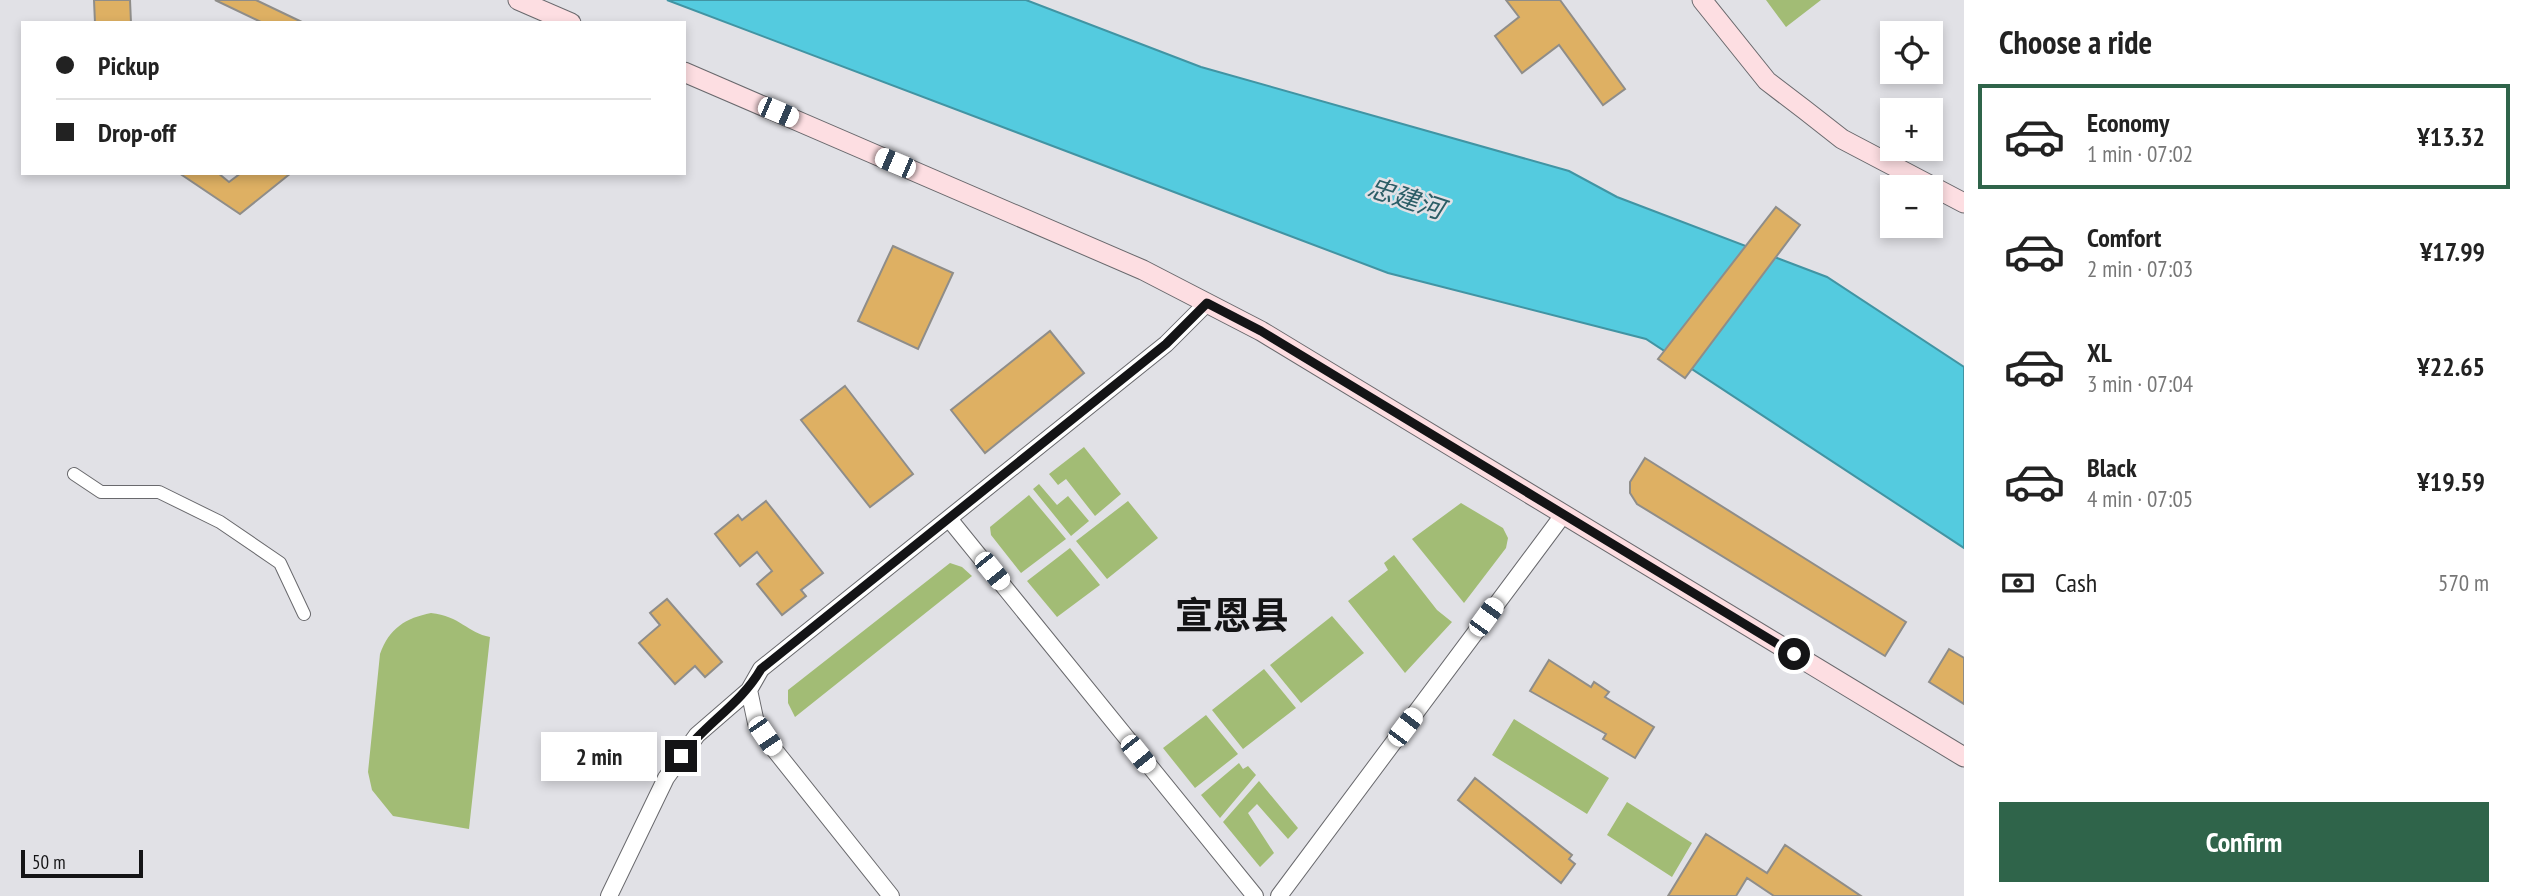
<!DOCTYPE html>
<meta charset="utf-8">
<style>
body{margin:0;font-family:"PT Sans Narrow","Noto Sans SC",sans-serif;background:#f2f2f2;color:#222;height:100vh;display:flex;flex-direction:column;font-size:26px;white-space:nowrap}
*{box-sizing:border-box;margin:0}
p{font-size:23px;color:#767676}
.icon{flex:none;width:38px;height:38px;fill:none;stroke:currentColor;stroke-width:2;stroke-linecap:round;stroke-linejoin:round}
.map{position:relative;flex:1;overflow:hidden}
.side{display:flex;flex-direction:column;background:#fff;width:560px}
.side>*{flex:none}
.hud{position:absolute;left:21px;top:21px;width:665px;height:154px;border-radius:0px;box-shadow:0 4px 10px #0003;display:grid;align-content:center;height:154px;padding:0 35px;background:#fff}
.fabs{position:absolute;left:1880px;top:21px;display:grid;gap:14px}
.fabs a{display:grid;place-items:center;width:63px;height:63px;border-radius:0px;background:#fff;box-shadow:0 4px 10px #0003;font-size:35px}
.scale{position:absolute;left:21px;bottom:18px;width:122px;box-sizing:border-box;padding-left:7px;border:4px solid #141416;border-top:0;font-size:19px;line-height:24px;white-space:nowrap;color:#141416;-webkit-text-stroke:5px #e1e1e6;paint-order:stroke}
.end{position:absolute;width:32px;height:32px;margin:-16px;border:9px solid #141416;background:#fff;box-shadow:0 0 0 4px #fff}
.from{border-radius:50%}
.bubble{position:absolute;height:49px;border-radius:0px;background:#fff;box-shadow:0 4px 10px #0003;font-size:23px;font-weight:700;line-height:49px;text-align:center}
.car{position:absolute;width:21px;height:42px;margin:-21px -10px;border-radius:9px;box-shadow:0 0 5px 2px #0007;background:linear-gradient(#fff 24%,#345 0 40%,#fff 0 76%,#345 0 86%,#fff 0)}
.hud b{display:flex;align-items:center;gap:24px;height:66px;font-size:26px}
.hud b+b{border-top:2px solid #e0e0e0}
.hud i{width:18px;height:18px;background:#222}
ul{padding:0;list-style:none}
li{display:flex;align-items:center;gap:21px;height:105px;margin:0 14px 10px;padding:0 21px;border:4px solid transparent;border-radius:0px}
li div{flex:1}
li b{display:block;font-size:26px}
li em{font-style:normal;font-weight:700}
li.on{border-color:#2f644a}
li>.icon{width:63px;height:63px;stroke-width:1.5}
h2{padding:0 35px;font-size:32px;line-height:84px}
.pay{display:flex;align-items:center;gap:18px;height:77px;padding:0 35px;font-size:26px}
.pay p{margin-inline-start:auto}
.primary-button{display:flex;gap:14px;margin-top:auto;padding:14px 35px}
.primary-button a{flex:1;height:80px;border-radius:0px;background:#2f644a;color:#fff;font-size:28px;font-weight:700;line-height:80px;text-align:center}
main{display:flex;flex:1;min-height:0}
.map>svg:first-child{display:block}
</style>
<main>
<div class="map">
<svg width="1964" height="896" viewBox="0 0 1964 896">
<rect width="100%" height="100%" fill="#e1e1e6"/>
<path fill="#a2bc75" d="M 1766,0 L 1821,0 L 1786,27 Z
M 1084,447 L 1121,494 L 1095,516 L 1066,479 L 1058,485 L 1049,474 Z
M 1039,484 L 1057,505 L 1068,496 L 1089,521 L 1071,536 L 1033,489 Z
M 1029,495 L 1066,539 L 1021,573 L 991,535 L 990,527 Z
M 1128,501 L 1158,538 L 1107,579 L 1076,541 Z
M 1461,503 L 1503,528 L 1508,538 L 1506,548 L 1464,603 L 1412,539 Z
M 1070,548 L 1100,585 L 1057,617 L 1027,581 Z
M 1394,555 L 1437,610 L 1452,622 L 1405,673 L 1348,601 L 1388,570 L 1384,563 Z
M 950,563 L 962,567 L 972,576 L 795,717 L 788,703 L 788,690 Z
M 431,613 C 460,616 468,633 490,637 L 469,829 L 393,816 L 372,790 L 368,772 L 380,654 C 389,628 406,618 431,613 Z
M 1332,616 L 1364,653 L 1301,703 L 1270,665 Z
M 1264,669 L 1296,708 L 1243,749 L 1212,710 Z
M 1206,715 L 1238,754 L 1195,788 L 1163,748 Z
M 1514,719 L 1609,778 L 1587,814 L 1492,755 Z
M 1239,763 L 1243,769 L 1248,766 L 1256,775 L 1220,818 L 1201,795 Z
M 1259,781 L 1298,828 L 1288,839 L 1257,804 L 1248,813 L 1274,853 L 1260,867 L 1223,822 Z
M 1627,802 L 1692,843 L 1672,877 L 1607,835 Z"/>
<path fill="#54cbdf" stroke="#4194a3" stroke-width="2" d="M 667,0 L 1026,0 L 1201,67 L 1569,171 L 1617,197 L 1827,277 L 1964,367 L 1964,548 L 1646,339 L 1388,273 Z"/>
<path fill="#deb063" stroke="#8f8d89" stroke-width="2" d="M 94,0 L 130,0 L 131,23 L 95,23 Z
M 215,0 L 256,0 L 304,23 L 263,23 Z
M 1506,0 L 1560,0 L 1625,89 L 1603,105 L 1559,45 L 1522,73 L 1495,36 L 1519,17 Z
M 179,173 L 218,173 L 229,182 L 241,173 L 291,173 L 240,214 Z
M 1776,207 L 1800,225 L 1685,378 L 1658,359 Z
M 893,246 L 953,273 L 918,349 L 858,321 Z
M 1050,331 L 1084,373 L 985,453 L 951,410 Z
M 845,386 L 913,474 L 870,507 L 801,420 Z
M 1645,458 L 1906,622 L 1885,656 L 1637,504 L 1630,493 L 1630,482 Z
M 766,501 L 823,573 L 801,590 L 806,596 L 782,615 L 757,584 L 772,571 L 757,552 L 740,566 L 715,534 L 738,515 L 742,520 Z
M 667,599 L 722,662 L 705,677 L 695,666 L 675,684 L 639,643 L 660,625 L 650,613 Z
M 1949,649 L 1964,658 L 1964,704 L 1929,682 Z
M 1549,660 L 1591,687 L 1594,682 L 1609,692 L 1605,697 L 1654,727 L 1635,758 L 1603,739 L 1606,734 L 1530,691 Z
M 1475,778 L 1572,855 L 1569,859 L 1575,864 L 1561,883 L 1458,800 Z
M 1706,834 L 1767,873 L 1785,845 L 1861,896 L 1774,896 L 1747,878 L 1736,896 L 1668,896 Z"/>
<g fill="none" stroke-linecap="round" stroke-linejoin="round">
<defs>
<path id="minor" d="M 74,474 L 101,492 L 159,492 L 220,522 L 280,563 L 304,614"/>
<path id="tertiary" d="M 950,520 L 1255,896
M 609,896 L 666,778 L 697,735 L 749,690
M 891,896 L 773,748 L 756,723 L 749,690 L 761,669 L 1166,344 L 1207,303
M 1279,896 L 1563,515"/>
<path id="secondary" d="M 518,0 L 571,23
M 1702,0 L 1767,81 L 1805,110 L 1842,139 L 1964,203
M 684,72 L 1143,270 L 1261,331 L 1964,757"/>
</defs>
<use href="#minor" stroke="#69696d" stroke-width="14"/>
<use href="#tertiary" stroke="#69696d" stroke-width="18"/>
<use href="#secondary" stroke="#69696d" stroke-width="21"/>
<use href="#minor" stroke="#fff" stroke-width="12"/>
<use href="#tertiary" stroke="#fff" stroke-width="16"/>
<use href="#secondary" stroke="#fddee2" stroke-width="19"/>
</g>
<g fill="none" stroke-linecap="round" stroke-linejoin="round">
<path stroke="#141416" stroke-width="9" d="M 681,756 C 705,724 741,704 761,669 L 1166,344 L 1207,303 L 1261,331 L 1794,654"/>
</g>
<g text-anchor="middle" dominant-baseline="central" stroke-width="5" stroke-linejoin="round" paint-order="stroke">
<g font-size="26" font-style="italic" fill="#2b5d66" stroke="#e1e1e6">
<text transform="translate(1406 198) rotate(18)">忠建河</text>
</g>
<g font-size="38" font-weight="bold" fill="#141416" stroke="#e1e1e6">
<text x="1232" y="614">宣恩县</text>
</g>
</g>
</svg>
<div class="fabs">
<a><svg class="icon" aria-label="locate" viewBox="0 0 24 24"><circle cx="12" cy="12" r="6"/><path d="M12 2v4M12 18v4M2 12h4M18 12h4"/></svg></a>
<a>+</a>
<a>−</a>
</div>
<div class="scale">50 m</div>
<i class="end from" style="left:1794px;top:654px"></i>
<i class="end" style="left:681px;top:756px"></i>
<div class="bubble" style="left:541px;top:732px;width:116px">2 min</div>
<i class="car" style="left:778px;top:112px;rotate:113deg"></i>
<i class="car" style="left:895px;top:163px;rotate:293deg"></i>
<i class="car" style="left:992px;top:571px;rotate:141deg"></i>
<i class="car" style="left:1486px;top:617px;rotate:36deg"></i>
<i class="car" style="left:1405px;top:727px;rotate:37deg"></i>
<i class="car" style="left:765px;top:736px;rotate:146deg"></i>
<i class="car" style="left:1138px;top:754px;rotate:141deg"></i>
<div class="hud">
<b><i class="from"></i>Pickup</b>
<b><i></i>Drop-off</b>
</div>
</div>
<section class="side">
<h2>Choose a ride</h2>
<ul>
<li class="on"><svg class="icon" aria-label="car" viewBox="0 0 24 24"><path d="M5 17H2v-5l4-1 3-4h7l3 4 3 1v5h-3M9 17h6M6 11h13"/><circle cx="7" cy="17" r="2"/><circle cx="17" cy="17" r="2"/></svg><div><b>Economy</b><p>1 min · 07:02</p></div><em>¥13.32</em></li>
<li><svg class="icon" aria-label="car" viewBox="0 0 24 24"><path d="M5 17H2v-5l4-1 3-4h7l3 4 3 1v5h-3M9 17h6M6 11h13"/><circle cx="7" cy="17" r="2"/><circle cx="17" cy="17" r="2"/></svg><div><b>Comfort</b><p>2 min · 07:03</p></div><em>¥17.99</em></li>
<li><svg class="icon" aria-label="car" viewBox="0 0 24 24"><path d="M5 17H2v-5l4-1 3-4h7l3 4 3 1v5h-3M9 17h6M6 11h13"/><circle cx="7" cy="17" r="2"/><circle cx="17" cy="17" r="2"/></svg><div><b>XL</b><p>3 min · 07:04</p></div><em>¥22.65</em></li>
<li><svg class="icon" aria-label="car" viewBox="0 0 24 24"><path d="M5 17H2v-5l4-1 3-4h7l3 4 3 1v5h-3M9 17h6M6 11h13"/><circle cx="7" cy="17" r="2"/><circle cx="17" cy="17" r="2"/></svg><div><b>Black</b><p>4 min · 07:05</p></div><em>¥19.59</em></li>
</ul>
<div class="pay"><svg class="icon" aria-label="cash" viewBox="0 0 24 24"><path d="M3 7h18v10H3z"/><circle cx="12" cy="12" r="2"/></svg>Cash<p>570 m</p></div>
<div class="primary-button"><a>Confirm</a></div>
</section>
</main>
